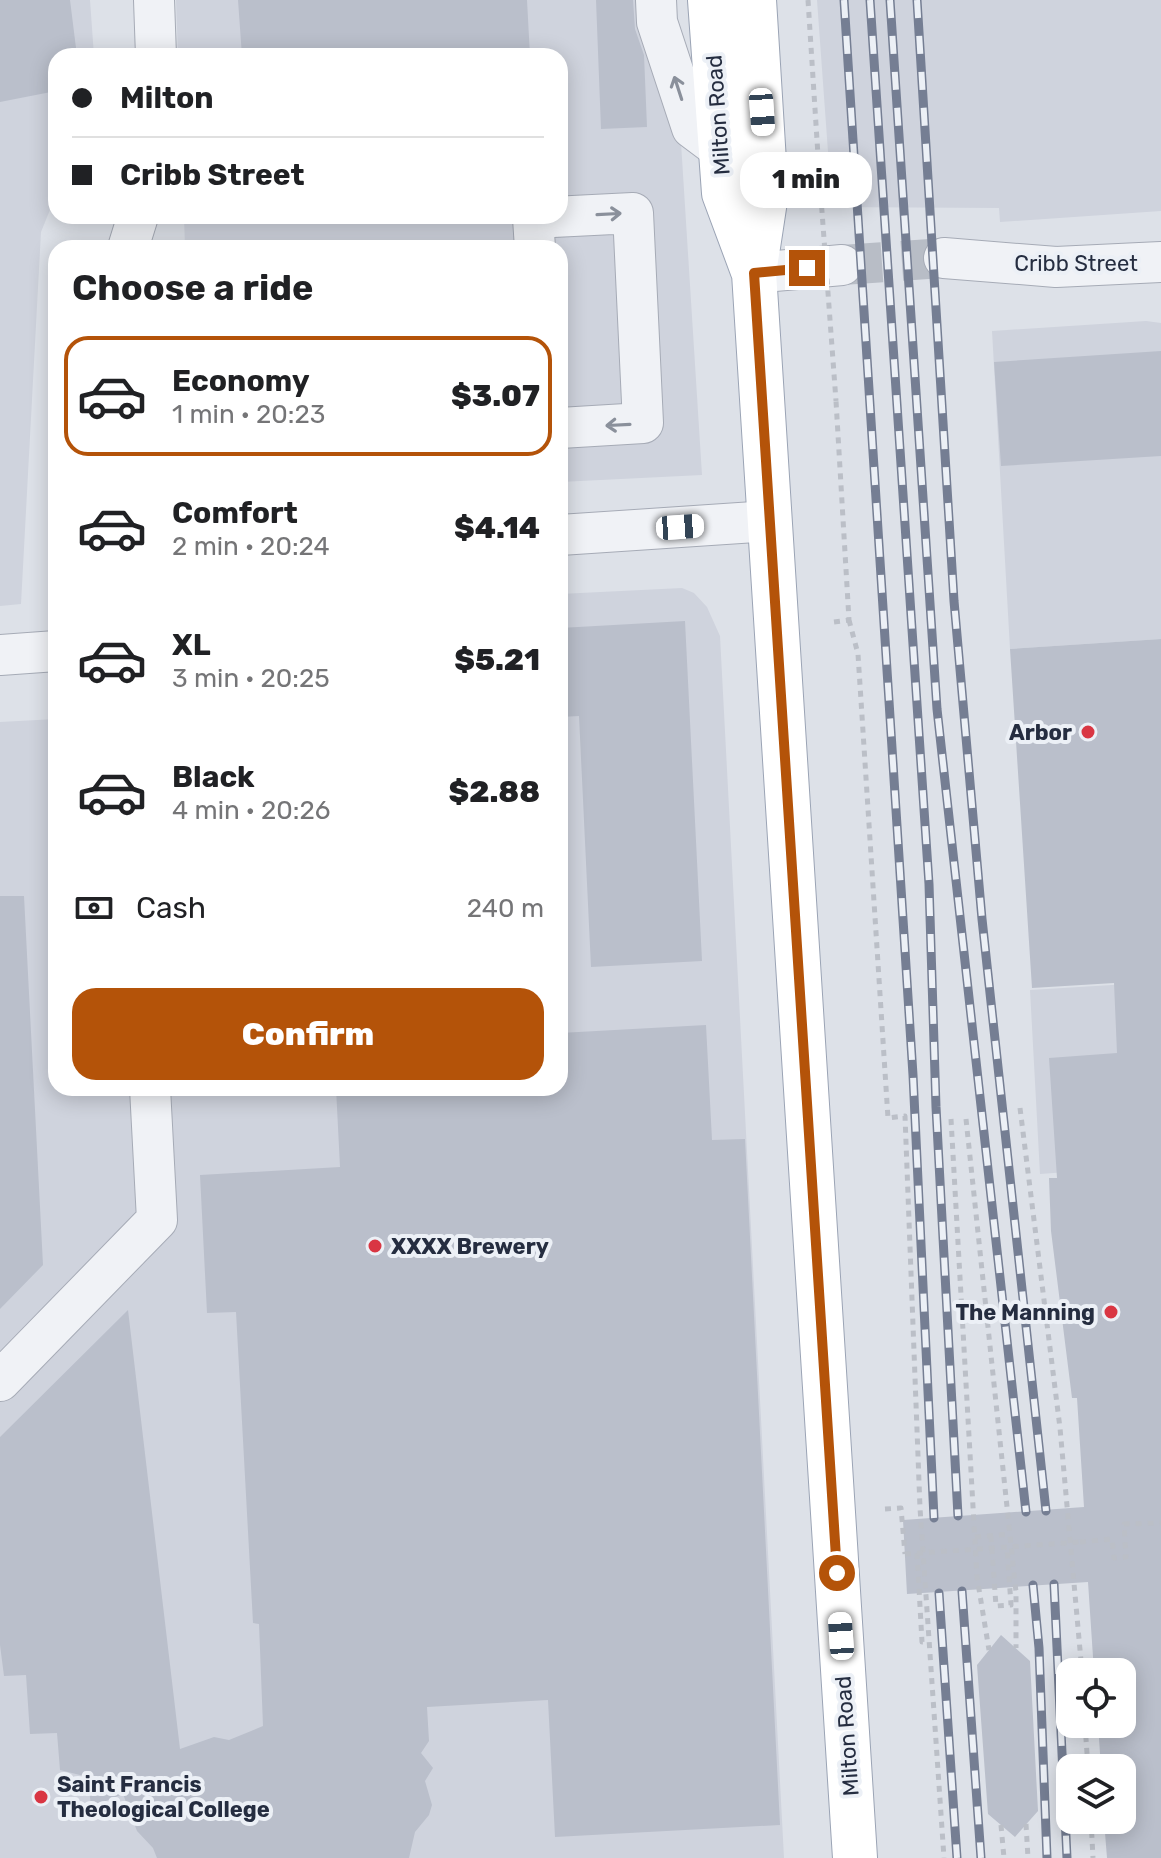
<!DOCTYPE html>
<meta charset="utf-8">
<style>
body{margin:0;font-family:Rubik,sans-serif;background:#f6f6f6;color:#202124;height:100vh;display:flex;flex-direction:column;font-size:30px;white-space:nowrap}
*{box-sizing:border-box;margin:0}
p{font-size:26px;color:#757577}
.icon{flex:none;width:44px;height:44px;fill:none;stroke:currentColor;stroke-width:2;stroke-linecap:round;stroke-linejoin:round}
.map{position:relative;flex:1;overflow:hidden}
.panel{position:absolute;left:48px;top:240px;width:520px;height:856px;display:flex;flex-direction:column;background:#fff;border-radius:24px;box-shadow:0 4px 20px #0003}
.panel>*{flex:none}
.top-card{position:absolute;left:48px;top:48px;width:520px;height:176px;border-radius:24px;box-shadow:0 4px 20px #0003;display:grid;align-content:center;height:176px;padding:0 24px;background:#fff}
.fabs{position:absolute;left:1056px;top:1658px;display:grid;gap:16px}
.fabs a{display:grid;place-items:center;width:80px;height:80px;border-radius:16px;background:#fff;box-shadow:0 4px 20px #0003;font-size:40px}
.end{position:absolute;width:36px;height:36px;margin:-18px;border:10px solid #b45309;background:#fff;box-shadow:0 0 0 4px #fff}
.from{border-radius:50%}
.bubble{position:absolute;height:56px;border-radius:24px;background:#fff;box-shadow:0 4px 20px #0003;font-size:26px;font-weight:800;line-height:56px;text-align:center}
.car{position:absolute;width:24px;height:48px;margin:-24px -12px;border-radius:10px;box-shadow:0 0 6px 2px #0007;background:linear-gradient(#fff 24%,#345 0 40%,#fff 0 76%,#345 0 86%,#fff 0)}
.top-card b{display:flex;align-items:center;gap:28px;height:76px;font-size:30px}
.top-card b+b{border-top:2px solid #e0e0e0}
.top-card i{width:20px;height:20px;background:#202124}
ul{padding:0;list-style:none}
li{display:flex;align-items:center;gap:24px;height:120px;margin:0 16px 12px;padding:0 8px;border:4px solid transparent;border-radius:24px}
li div{flex:1}
li b{display:block;font-size:30px}
li em{font-style:normal;font-weight:800}
li.active{border-color:#b45309}
li>.icon{width:72px;height:72px;stroke-width:1.5}
h2{padding:0 24px;font-size:36px;line-height:96px}
.pay{display:flex;align-items:center;gap:20px;height:88px;padding:0 24px;font-size:30px}
.pay p{margin-inline-start:auto}
.button{display:flex;gap:16px;margin-top:auto;padding:16px 24px}
.button a{flex:1;height:92px;border-radius:24px;background:#b45309;color:#fff;font-size:32px;font-weight:800;line-height:92px;text-align:center}
.map>svg:first-child{display:block}
</style>
<div class="map">
<svg width="1161" height="1858" viewBox="0 0 1161 1858">
<rect width="100%" height="100%" fill="#dde1e8"/>
<path fill="#cfd3dd" d="M 0,0 L 90,0 L 94,56 L 56,56 L 56,195 L 41,232 L 21,604 L 0,606 Z
M 176,0 L 672,0 L 702,475 L 560,482 L 560,248 L 185,248 L 184,216 L 560,216 L 560,56 L 178,56 Z
M 817,0 L 1161,0 L 1161,211 L 1000,222 L 999,208 L 832,207 Z
M 1146,321 L 1161,323 L 1161,639 L 1010,649 L 992,331 Z
M 682,588 L 694,593 L 707,607 L 720,636 L 784,1858 L 0,1858 L 0,722 L 56,719 L 56,1088 L 560,1088 L 560,594 Z
M 1161,982 L 1161,1165 L 1040,1174 L 1030,990 Z"/>
<path fill="#babfcb" d="M 0,0 L 70,0 L 77,56 L 56,56 L 56,91 L 0,102 Z
M 238,0 L 527,0 L 530,56 L 242,56 Z
M 596,0 L 633,0 L 635,29 L 644,55 L 647,127 L 601,129 Z
M 1161,351 L 1161,456 L 1001,466 L 994,362 Z
M 685,621 L 702,961 L 591,967 L 579,716 L 560,717 L 560,628 Z
M 1161,639 L 1161,1858 L 1107,1858 L 1104,1820 L 1122,1820 L 1122,1768 L 1101,1768 L 1098,1724 L 1122,1724 L 1122,1672 L 1094,1672 L 1088,1582 L 907,1594 L 903,1520 L 1084,1507 L 1077,1398 L 1072,1398 L 1051,1231 L 1049,1178 L 1057,1178 L 1049,1058 L 1117,1053 L 1114,983 L 1032,988 L 1010,649 Z
M 0,896 L 24,896 L 43,1265 L 0,1309 Z
M 706,1025 L 712,1140 L 745,1139 L 780,1825 L 555,1837 L 548,1700 L 427,1707 L 429,1741 L 421,1753 L 433,1768 L 425,1781 L 432,1805 L 429,1815 L 415,1832 L 409,1858 L 157,1858 L 153,1848 L 137,1831 L 123,1794 L 91,1807 L 88,1777 L 60,1770 L 57,1733 L 30,1734 L 26,1675 L 4,1676 L 0,1645 L 0,1437 L 128,1310 L 180,1749 L 214,1737 L 229,1740 L 263,1726 L 259,1624 L 253,1623 L 236,1312 L 207,1313 L 200,1175 L 340,1167 L 336,1088 L 560,1088 L 560,1033 Z
M 1001,1635 L 1030,1661 L 1038,1811 L 1015,1837 L 988,1814 L 977,1665 Z"/>
<g fill="none" stroke-linecap="round" stroke-linejoin="round">
<path stroke="#b8bdc6" stroke-width="40" stroke-dasharray="40 20" stroke-linecap="butt" d="M 842,265 L 944,258"/>
<defs>
<path id="minor" d="M 154,0 L 156,56
M 656,0 L 657,22 L 692,128 L 720,149
M 128,248 L 138,216
M 535,248 L 533,218 L 633,213 L 643,423 L 560,428
M 944,258 L 1056,267 L 1161,262
M 754,273 L 842,265
M 560,535 L 770,521
M 0,655 L 56,651
M 0,1381 L 157,1220 L 150,1088"/>
<path id="major" d="M 710,0 L 724,193 L 753,271
M 754,0 L 766,194 L 754,273 L 855,1858"/>
</defs>
<use href="#minor" stroke="#a6abb6" stroke-width="42"/>
<use href="#major" stroke="#9ba4b5" stroke-width="46"/>
<path stroke="#bbbfc7" stroke-width="5" stroke-dasharray="6 6" stroke-linecap="butt" d="M 808,0 L 819,171
M 849,620 L 858,654 L 888,1118 L 905,1116 L 920,1508 L 944,1858
M 834,622 L 849,620 L 836,401
M 1020,1108 L 1060,1428 L 1082,1672
M 951,1119 L 977,1577 L 989,1650
M 966,1119 L 1016,1592 L 1016,1648
M 885,1509 L 901,1508 L 905,1554
M 991,1536 L 996,1606 L 1011,1605 L 1007,1547
M 975,1537 L 1010,1534
M 1080,1542 L 1112,1539 L 1114,1558 L 1126,1557 L 1124,1524 L 1161,1523
M 917,1553 L 922,1642 L 928,1642
M 1085,1724 L 1088,1768
M 1091,1820 L 1093,1858
M 1026,1824 L 1028,1858
M 1001,1825 L 1004,1858"/>
<use href="#minor" stroke="#f0f2f6" stroke-width="40"/>
<use href="#major" stroke="#fff" stroke-width="44"/>
<defs>
<path id="rail" d="M 844,0 L 913,1075 L 934,1518
M 870,0 L 929,884 L 936,1107 L 958,1516
M 890,0 L 937,709 L 1026,1512
M 917,0 L 954,601 L 982,919 L 1046,1511
M 1054,1584 L 1067,1858
M 1033,1585 L 1039,1648 L 1047,1858
M 962,1591 L 981,1858
M 939,1593 L 957,1858"/>
</defs>
<use href="#rail" stroke="#757e93" stroke-width="9"/>
<use href="#rail" stroke="#ecf0f6" stroke-width="6" stroke-dasharray="18" stroke-linecap="butt"/>
<path stroke="#bbbfc7" stroke-width="5" stroke-dasharray="6 6" stroke-linecap="butt" d="M 819,171 L 836,401
M 905,1554 L 1080,1542"/>
</g>
<defs><path id="oneway-shaft" d="M-6 0H5M1.5-3L5.5 0L1.5 3" fill="none" stroke-width="1.6" stroke-linecap="round" stroke-linejoin="round" transform="scale(2)"/></defs>
<g stroke="#8a909b">
<use href="#oneway-shaft" transform="translate(678 88) rotate(-108)"/>
<use href="#oneway-shaft" transform="translate(609 214) rotate(-3)"/>
<use href="#oneway-shaft" transform="translate(618 425) rotate(177)"/>
</g>
<g fill="none" stroke-linecap="round" stroke-linejoin="round">
<path stroke="#b45309" stroke-width="10" d="M 807,268 L 754,273 L 837,1573"/>
</g>
<g fill="#d93643" stroke="#ecf0f6" stroke-width="3">
<circle cx="1088" cy="732" r="8"/>
<circle cx="375" cy="1246" r="8"/>
<circle cx="1111" cy="1312" r="8"/>
<circle cx="41" cy="1797" r="8"/>
</g>
<g text-anchor="middle" dominant-baseline="central" stroke-width="8" stroke-linejoin="round" paint-order="stroke">
<g font-size="22" fill="#252d40" stroke="#ecf0f6">
<text transform="translate(718 115) rotate(-94)">Milton Road</text>
<text x="1076" y="263">Cribb Street</text>
<text transform="translate(847 1736) rotate(-94)">Milton Road</text>
</g>
<g font-size="22" font-weight="bold" fill="#252d40" stroke="#ecf0f6" text-anchor="end">
<text x="1072" y="732">Arbor</text>
<text x="391" y="1246" text-anchor="start">XXXX Brewery</text>
<text x="1095" y="1312">The Manning</text>
<text x="57" y="1784" text-anchor="start">Saint Francis<tspan x="57" dy="25">Theological College</tspan></text>
</g>
</g>
</svg>
<div class="fabs">
<a><svg class="icon" aria-label="locate" viewBox="0 0 24 24"><circle cx="12" cy="12" r="6"/><path d="M12 2v4M12 18v4M2 12h4M18 12h4"/></svg></a>
<a><svg class="icon" aria-label="layers" viewBox="0 0 24 24"><path d="M12 4l9 5-9 5-9-5zM3 14l9 5 9-5"/></svg></a>
</div>
<i class="end from" style="left:837px;top:1573px"></i>
<i class="end" style="left:807px;top:268px"></i>
<div class="bubble" style="left:740px;top:152px;width:132px">1 min</div>
<i class="car" style="left:762px;top:112px;rotate:176deg"></i>
<i class="car" style="left:680px;top:527px;rotate:86deg"></i>
<i class="car" style="left:841px;top:1636px;rotate:356deg"></i>
<div class="top-card">
<b><i class="from"></i>Milton</b>
<b><i></i>Cribb Street</b>
</div>
<section class="panel">
<h2>Choose a ride</h2>
<ul>
<li class="active"><svg class="icon" aria-label="car" viewBox="0 0 24 24"><path d="M5 17H2v-5l4-1 3-4h7l3 4 3 1v5h-3M9 17h6M6 11h13"/><circle cx="7" cy="17" r="2"/><circle cx="17" cy="17" r="2"/></svg><div><b>Economy</b><p>1 min · 20:23</p></div><em>$3.07</em></li>
<li><svg class="icon" aria-label="car" viewBox="0 0 24 24"><path d="M5 17H2v-5l4-1 3-4h7l3 4 3 1v5h-3M9 17h6M6 11h13"/><circle cx="7" cy="17" r="2"/><circle cx="17" cy="17" r="2"/></svg><div><b>Comfort</b><p>2 min · 20:24</p></div><em>$4.14</em></li>
<li><svg class="icon" aria-label="car" viewBox="0 0 24 24"><path d="M5 17H2v-5l4-1 3-4h7l3 4 3 1v5h-3M9 17h6M6 11h13"/><circle cx="7" cy="17" r="2"/><circle cx="17" cy="17" r="2"/></svg><div><b>XL</b><p>3 min · 20:25</p></div><em>$5.21</em></li>
<li><svg class="icon" aria-label="car" viewBox="0 0 24 24"><path d="M5 17H2v-5l4-1 3-4h7l3 4 3 1v5h-3M9 17h6M6 11h13"/><circle cx="7" cy="17" r="2"/><circle cx="17" cy="17" r="2"/></svg><div><b>Black</b><p>4 min · 20:26</p></div><em>$2.88</em></li>
</ul>
<div class="pay"><svg class="icon" aria-label="cash" viewBox="0 0 24 24"><path d="M3 7h18v10H3z"/><circle cx="12" cy="12" r="2"/></svg>Cash<p>240 m</p></div>
<div class="button"><a>Confirm</a></div>
</section>
</div>
